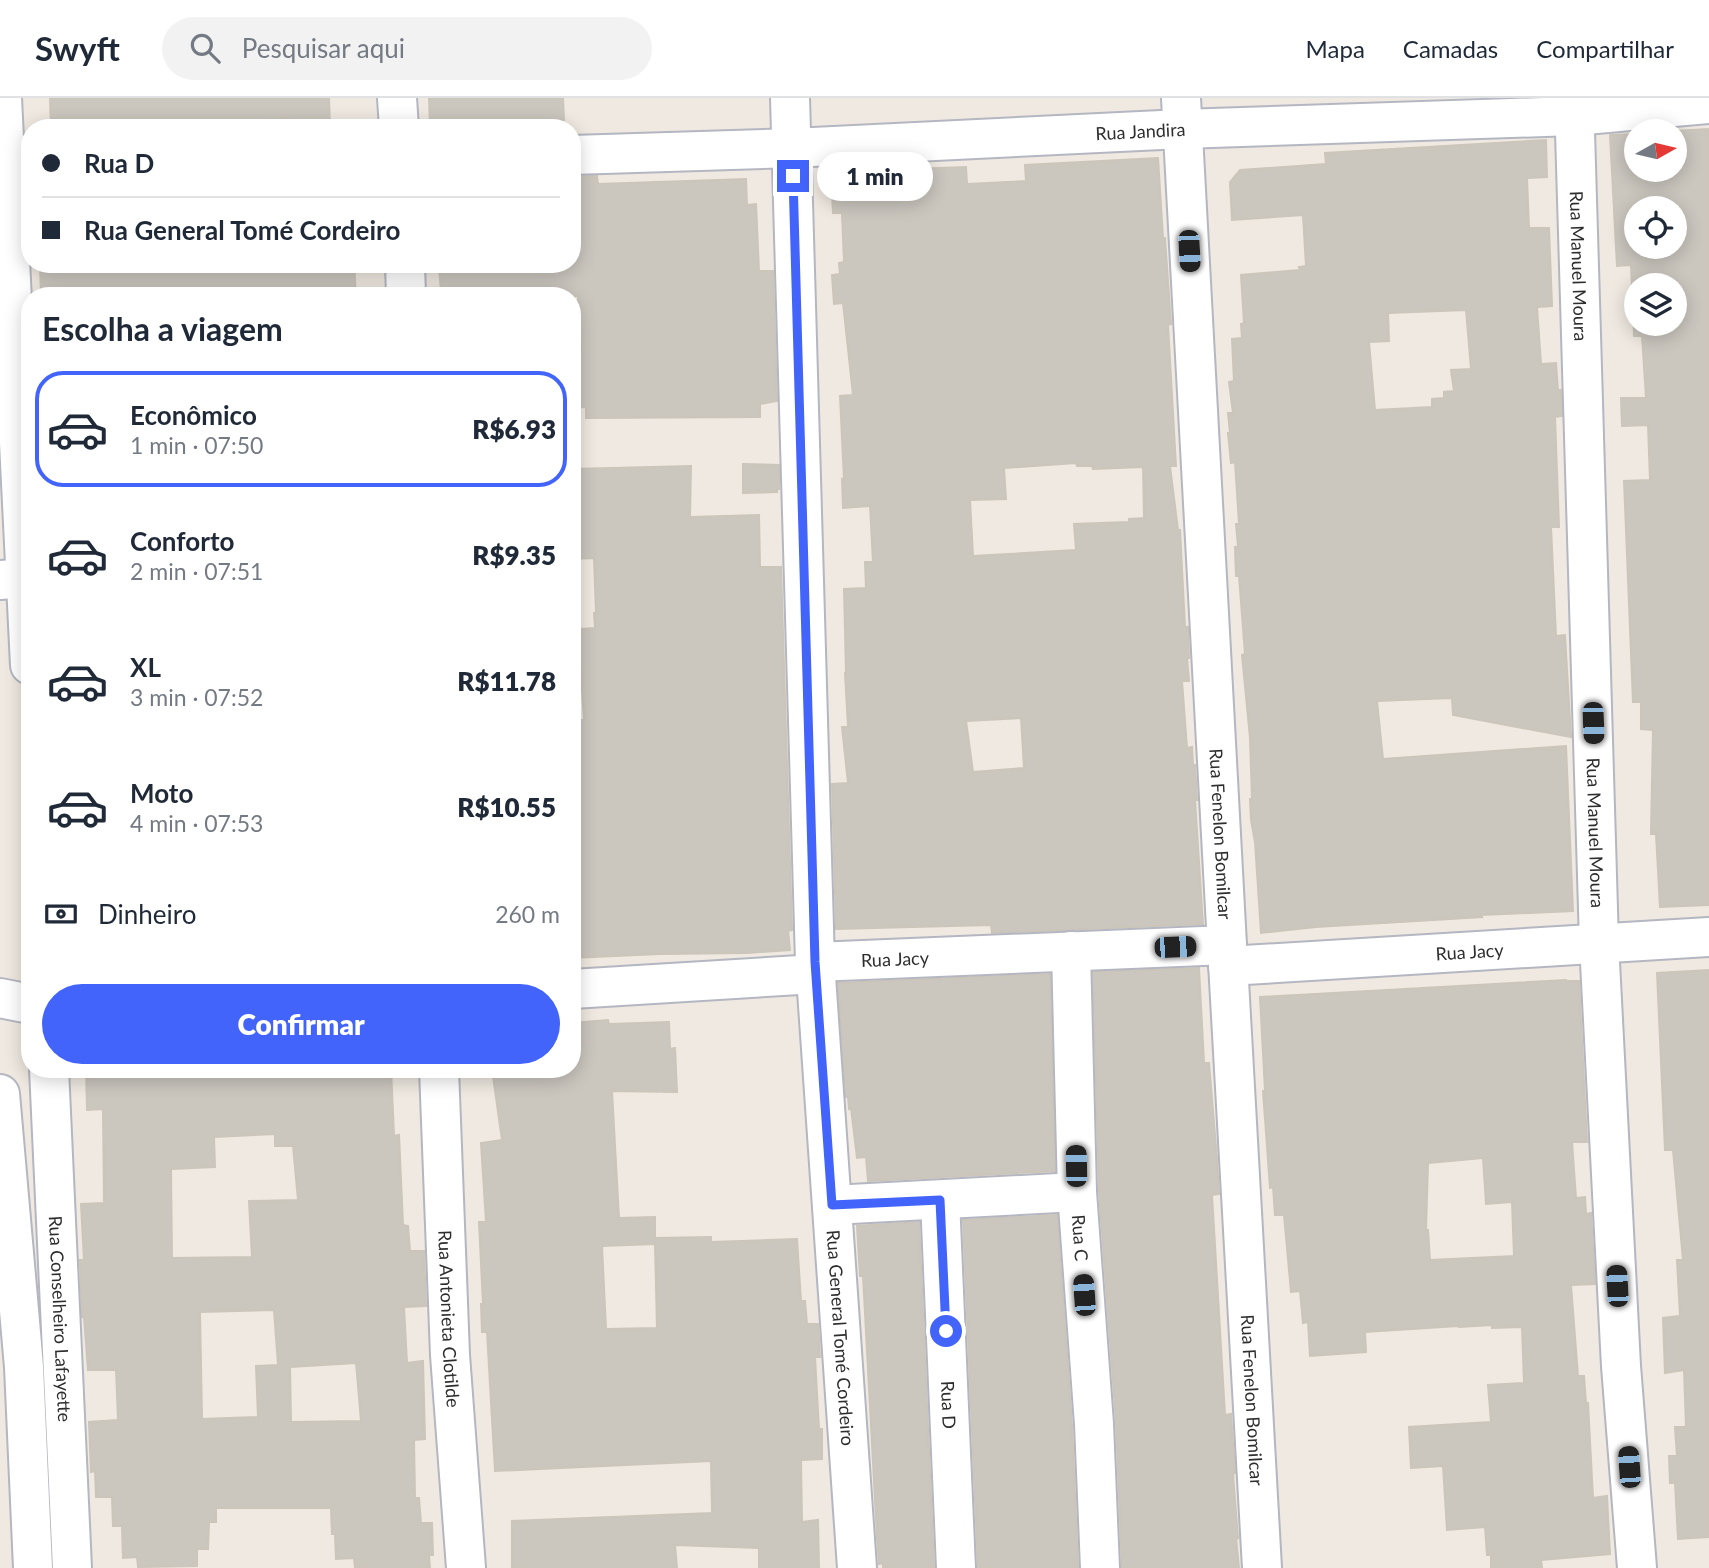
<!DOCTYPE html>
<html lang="pt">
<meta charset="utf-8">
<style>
body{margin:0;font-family:Lato,sans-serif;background:#f2f2f3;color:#1f2937;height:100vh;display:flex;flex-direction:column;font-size:26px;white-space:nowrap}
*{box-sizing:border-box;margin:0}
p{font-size:23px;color:#747a83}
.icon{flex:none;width:38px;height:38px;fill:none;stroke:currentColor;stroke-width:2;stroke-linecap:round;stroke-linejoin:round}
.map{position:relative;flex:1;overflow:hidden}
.panel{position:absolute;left:21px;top:189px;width:560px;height:791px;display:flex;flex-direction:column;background:#fff;border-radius:28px;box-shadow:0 4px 18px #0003}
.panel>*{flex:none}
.top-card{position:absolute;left:21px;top:21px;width:560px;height:154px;border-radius:28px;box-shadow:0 4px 18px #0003;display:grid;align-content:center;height:154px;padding:0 21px;background:#fff}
.needle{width:46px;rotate:82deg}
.buttons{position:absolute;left:1624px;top:21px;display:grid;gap:14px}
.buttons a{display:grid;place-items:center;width:63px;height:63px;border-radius:50%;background:#fff;box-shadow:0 4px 18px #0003;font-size:35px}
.end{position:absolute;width:32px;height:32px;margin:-16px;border:9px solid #4264fb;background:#fff;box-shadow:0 0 0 4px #fff}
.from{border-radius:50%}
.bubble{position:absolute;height:49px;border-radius:24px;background:#fff;box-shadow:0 4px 18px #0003;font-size:23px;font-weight:800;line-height:49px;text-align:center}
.car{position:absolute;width:21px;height:42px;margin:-21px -10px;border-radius:9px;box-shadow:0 0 5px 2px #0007;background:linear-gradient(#222 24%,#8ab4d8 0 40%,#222 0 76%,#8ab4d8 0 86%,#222 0)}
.top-card b{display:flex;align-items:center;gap:24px;height:66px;font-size:26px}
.top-card b+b{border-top:2px solid #e0e1e3}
.top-card i{width:18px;height:18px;background:#1f2937}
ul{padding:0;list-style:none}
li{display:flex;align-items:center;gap:21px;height:116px;margin:0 14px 10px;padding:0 7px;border:4px solid transparent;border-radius:28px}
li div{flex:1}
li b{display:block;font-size:26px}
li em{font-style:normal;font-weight:800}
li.active{border-color:#4264fb}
li>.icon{width:63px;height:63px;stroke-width:1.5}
h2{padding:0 21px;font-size:32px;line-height:84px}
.pay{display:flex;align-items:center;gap:18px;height:77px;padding:0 21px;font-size:26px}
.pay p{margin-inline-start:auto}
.cta{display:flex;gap:14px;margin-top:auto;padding:14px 21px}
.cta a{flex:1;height:80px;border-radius:42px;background:#4264fb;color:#fff;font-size:28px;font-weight:800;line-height:80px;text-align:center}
header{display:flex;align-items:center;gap:42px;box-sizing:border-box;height:98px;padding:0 35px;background:#fff;border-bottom:2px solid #e0e1e3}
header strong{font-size:33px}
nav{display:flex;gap:38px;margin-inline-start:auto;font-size:24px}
.search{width:490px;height:63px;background:#f2f2f3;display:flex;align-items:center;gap:18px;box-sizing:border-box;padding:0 24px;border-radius:38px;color:#747a83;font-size:26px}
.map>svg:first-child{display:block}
</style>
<header>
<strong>Swyft</strong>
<div class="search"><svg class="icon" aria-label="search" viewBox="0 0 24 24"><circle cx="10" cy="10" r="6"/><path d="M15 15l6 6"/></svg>Pesquisar aqui</div>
<nav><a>Mapa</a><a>Camadas</a><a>Compartilhar</a></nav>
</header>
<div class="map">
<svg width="1709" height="1470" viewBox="0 0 1709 1470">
<rect width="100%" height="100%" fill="#efe9e1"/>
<path fill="#cbc7bf" stroke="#cbc5ba" stroke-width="2" fill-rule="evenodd" d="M 50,0 L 329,0 L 330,30 L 286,20 L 227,25 L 227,30 L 51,30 Z
M 429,0 L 563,0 L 564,22 L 430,29 Z
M 1709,31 L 1709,807 L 1660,809 L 1656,736 L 1651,736 L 1653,632 L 1641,631 L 1641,604 L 1633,604 L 1624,383 L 1650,382 L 1648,327 L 1622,328 L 1621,300 L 1646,300 L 1642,238 L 1634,238 L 1631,167 L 1617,168 L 1610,37 L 1636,36 L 1636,72 L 1675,72 L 1675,33 L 1673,33 ZM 1636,110 L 1675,110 L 1675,149 L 1636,149 ZM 1636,187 L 1675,187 L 1675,226 L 1636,226 Z
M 1546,42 L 1547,79 L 1527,80 L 1529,130 L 1549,130 L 1552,208 L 1537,209 L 1541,266 L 1556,265 L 1558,292 L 1561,292 L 1562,318 L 1555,319 L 1559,429 L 1551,429 L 1556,538 L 1565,537 L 1571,639 L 1453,617 L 1452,600 L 1377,603 L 1383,661 L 1566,648 L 1573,813 L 1481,817 L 1482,819 L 1316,829 L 1261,835 L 1255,744 L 1251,722 L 1250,701 L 1252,701 L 1250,640 L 1242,557 L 1245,556 L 1239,478 L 1236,478 L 1235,449 L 1238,449 L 1236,426 L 1239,426 L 1235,364 L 1231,365 L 1228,335 L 1230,335 L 1228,315 L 1233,315 L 1229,284 L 1234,283 L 1232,241 L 1242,240 L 1241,226 L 1244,225 L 1241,177 L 1300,172 L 1299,169 L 1306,168 L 1303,117 L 1232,122 L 1230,84 L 1240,72 L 1326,66 L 1325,55 ZM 1466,212 L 1471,271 L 1451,272 L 1454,293 L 1444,294 L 1444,300 L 1432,301 L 1432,309 L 1375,312 L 1369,244 L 1389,243 L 1388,215 Z
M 1158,60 L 1163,140 L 1165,140 L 1171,226 L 1168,227 L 1176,368 L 1170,368 L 1178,432 L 1180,432 L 1185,529 L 1188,529 L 1189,560 L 1187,560 L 1189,583 L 1182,583 L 1187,650 L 1192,649 L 1193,667 L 1195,667 L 1197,702 L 1195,702 L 1203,826 L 992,835 L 991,827 L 836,831 L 832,686 L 848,685 L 842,629 L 848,629 L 845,575 L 846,575 L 844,491 L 866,490 L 865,464 L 873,464 L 870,408 L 843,410 L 842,381 L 844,382 L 840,298 L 853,297 L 843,205 L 834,206 L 832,177 L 840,176 L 839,165 L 844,164 L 842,115 L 833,115 L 831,74 L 871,72 L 871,68 L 910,66 L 910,71 L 966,69 L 967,86 L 1026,83 L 1025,67 ZM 1076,365 L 1077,368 L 1092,368 L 1093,371 L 1143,369 L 1144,420 L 1129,421 L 1129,424 L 1074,426 L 1076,452 L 973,458 L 970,402 L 1006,401 L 1004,370 ZM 1021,620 L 1024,670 L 973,674 L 966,623 Z
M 597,78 L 598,86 L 746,81 L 747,107 L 756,106 L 759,173 L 773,173 L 777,303 L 760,306 L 760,319 L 586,320 L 586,309 L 573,310 L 572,255 L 581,254 L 578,198 L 466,198 L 466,193 L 441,195 L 439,166 L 572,166 L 572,79 Z
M 40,166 L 354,166 L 356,198 L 41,198 Z
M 743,366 L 779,367 L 779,391 L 777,392 L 777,394 L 743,395 Z
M 691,368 L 690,419 L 759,417 L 760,469 L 781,469 L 792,832 L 788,833 L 790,852 L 747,855 L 660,856 L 572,860 L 572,622 L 584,622 L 580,561 L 572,562 L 572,536 L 582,535 L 582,531 L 595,530 L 594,515 L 596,515 L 594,460 L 572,461 L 572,371 Z
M 1199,870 L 1204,965 L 1209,965 L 1217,1061 L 1219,1096 L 1212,1097 L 1225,1317 L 1231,1316 L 1235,1375 L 1233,1376 L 1238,1440 L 1236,1439 L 1239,1470 L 1122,1470 L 1116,1324 L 1099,1093 L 1093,874 Z
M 1709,872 L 1709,1439 L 1678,1441 L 1675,1385 L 1670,1385 L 1669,1358 L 1677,1358 L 1675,1329 L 1686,1329 L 1684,1272 L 1665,1275 L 1663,1220 L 1680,1218 L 1677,1162 L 1683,1162 L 1673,1052 L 1665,1052 L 1657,875 Z
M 1050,876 L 1055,1073 L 868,1083 L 866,1059 L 857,1060 L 851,1010 L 849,1011 L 848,999 L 846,999 L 838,885 Z
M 1566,882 L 1567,883 L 1579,883 L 1587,1044 L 1572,1044 L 1576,1100 L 1585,1099 L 1586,1116 L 1591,1115 L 1595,1186 L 1571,1187 L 1578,1278 L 1584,1278 L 1586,1305 L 1588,1305 L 1593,1400 L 1607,1398 L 1610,1456 L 1541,1462 L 1542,1470 L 1491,1470 L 1491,1457 L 1487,1457 L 1485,1429 L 1447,1432 L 1443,1368 L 1411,1370 L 1409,1329 L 1491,1324 L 1488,1287 L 1524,1285 L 1522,1229 L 1492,1230 L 1492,1227 L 1459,1229 L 1458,1228 L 1365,1234 L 1366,1254 L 1310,1258 L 1308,1224 L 1303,1225 L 1300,1193 L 1291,1194 L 1284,1117 L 1275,1117 L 1273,1089 L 1270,1090 L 1263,993 L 1265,993 L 1260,899 ZM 1483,1060 L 1486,1106 L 1512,1104 L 1514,1158 L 1430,1162 L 1428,1132 L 1426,1132 L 1428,1065 Z
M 608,922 L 609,926 L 669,924 L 670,951 L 675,950 L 677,994 L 612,993 L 619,1120 L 655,1119 L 655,1140 L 711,1139 L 711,1144 L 797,1141 L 801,1203 L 805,1203 L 807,1226 L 818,1226 L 820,1259 L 815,1259 L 819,1331 L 822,1331 L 822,1361 L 801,1362 L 802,1424 L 818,1422 L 819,1470 L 759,1470 L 759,1450 L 675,1447 L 677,1470 L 512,1470 L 512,1423 L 712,1415 L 711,1363 L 495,1373 L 487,1234 L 482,1234 L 481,1206 L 483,1206 L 479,1124 L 486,1124 L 481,1045 L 502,1042 L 492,971 L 572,971 L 572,925 ZM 655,1146 L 657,1230 L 606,1231 L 602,1148 Z
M 86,971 L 391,971 L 394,1038 L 399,1037 L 403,1127 L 408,1128 L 410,1153 L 424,1153 L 426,1208 L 404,1209 L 407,1265 L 423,1263 L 425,1341 L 414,1342 L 415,1400 L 419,1400 L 421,1425 L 432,1425 L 433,1457 L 429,1457 L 430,1470 L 355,1470 L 354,1460 L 336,1461 L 335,1436 L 332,1436 L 331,1410 L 216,1410 L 216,1424 L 209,1424 L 208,1451 L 197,1451 L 197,1468 L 138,1469 L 137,1459 L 123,1460 L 122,1428 L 113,1428 L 112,1399 L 96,1399 L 95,1373 L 91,1374 L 89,1324 L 118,1322 L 116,1272 L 88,1272 L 84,1219 L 82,1219 L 80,1162 L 84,1162 L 81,1106 L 104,1105 L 103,1011 L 87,1012 ZM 275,1036 L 275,1048 L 293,1048 L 298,1102 L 249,1103 L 252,1159 L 172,1160 L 171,1071 L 215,1069 L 214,1039 ZM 274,1212 L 278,1267 L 256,1268 L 258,1319 L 202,1321 L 200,1214 ZM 356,1265 L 361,1323 L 291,1324 L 290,1269 Z
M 1057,1117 L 1072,1327 L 1078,1470 L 978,1470 L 963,1122 Z
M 919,1124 L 934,1470 L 883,1470 L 883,1465 L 879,1466 L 877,1439 L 863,1178 L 860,1178 L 857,1128 Z"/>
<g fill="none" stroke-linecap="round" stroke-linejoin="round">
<defs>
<g id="street">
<path d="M 397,0 L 399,30"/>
<path id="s1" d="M 790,0 L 815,864 L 857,1470"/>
<path id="s2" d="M 1181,0 L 1227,847 L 1262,1470"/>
<path id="s3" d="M 572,57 L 792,50 L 1182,31 L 1574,18 L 1709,6"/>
<path d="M 405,166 L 406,198"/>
<path d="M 0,482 L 25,480"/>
<path id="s4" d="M 1071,853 L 1077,1094 L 1094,1326 L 1100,1470"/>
<path id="s5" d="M 815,864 L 1227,847"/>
<path id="s6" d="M 1228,868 L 1709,839"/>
<path d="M 572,891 L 816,876"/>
<path d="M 0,900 L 30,906"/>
<path id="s7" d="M 439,971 L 450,1257 L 466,1470"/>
<path id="s8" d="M 940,1102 L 956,1470"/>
<path d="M 832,1107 L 1077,1094"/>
</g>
<g id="secondary">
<path d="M 2,0 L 30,567"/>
<path id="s9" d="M 1574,0 L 1599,845 L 1621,1268 L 1637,1470"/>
<path id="s10" d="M 49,971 L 72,1470"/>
<path d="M 0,996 L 24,1269 L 33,1470"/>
</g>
</defs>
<use href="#street" stroke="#b4b7c1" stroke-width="42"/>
<use href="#secondary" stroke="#b4b7c1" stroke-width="42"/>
<use href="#street" stroke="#fff" stroke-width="38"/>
<use href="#secondary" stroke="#fff" stroke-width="38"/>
</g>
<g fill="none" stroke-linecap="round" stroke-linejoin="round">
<path stroke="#4264fb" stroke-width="9" d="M 793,78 L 815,864 L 832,1107 L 940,1102 L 946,1233"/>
</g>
<g text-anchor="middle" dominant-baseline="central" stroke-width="6" stroke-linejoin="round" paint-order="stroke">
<g font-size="18" fill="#2e2e2e" stroke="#fff">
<text stroke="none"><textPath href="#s3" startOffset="569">Rua Jandira</textPath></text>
<text stroke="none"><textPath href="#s9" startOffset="168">Rua Manuel Moura</textPath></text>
<text stroke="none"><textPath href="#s2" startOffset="737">Rua Fenelon Bomilcar</textPath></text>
<text stroke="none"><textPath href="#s9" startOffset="735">Rua Manuel Moura</textPath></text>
<text stroke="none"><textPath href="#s6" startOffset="242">Rua Jacy</textPath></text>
<text stroke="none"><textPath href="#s5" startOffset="80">Rua Jacy</textPath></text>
<text stroke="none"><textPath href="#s4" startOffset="287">Rua C</textPath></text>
<text stroke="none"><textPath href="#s10" startOffset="250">Rua Conselheiro Lafayette</textPath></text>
<text stroke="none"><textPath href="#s7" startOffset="250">Rua Antonieta Clotilde</textPath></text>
<text stroke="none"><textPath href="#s1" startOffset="1241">Rua General Tomé Cordeiro</textPath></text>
<text stroke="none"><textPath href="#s2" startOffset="1304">Rua Fenelon Bomilcar</textPath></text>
<text stroke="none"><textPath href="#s8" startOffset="205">Rua D</textPath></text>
</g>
</g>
</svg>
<div class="buttons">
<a><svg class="needle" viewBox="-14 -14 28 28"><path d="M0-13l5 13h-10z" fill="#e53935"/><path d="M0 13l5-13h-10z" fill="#747a83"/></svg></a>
<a><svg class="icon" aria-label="locate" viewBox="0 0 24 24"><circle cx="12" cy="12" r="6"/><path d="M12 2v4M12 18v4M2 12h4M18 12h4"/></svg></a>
<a><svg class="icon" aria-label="layers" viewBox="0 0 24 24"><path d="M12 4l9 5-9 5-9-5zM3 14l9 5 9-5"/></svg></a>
</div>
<i class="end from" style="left:946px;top:1233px"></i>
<i class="end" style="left:793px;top:78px"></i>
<div class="bubble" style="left:817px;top:54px;width:116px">1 min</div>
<i class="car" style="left:1189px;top:153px;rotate:177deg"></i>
<i class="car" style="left:1593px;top:625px;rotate:178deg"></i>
<i class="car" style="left:1175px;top:849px;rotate:88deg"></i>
<i class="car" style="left:1076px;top:1068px;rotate:359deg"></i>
<i class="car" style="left:1617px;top:1188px;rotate:357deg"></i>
<i class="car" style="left:1084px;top:1197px;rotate:356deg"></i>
<i class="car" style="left:1629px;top:1369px;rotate:356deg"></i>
<div class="top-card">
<b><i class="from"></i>Rua D</b>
<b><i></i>Rua General Tomé Cordeiro</b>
</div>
<section class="panel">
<h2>Escolha a viagem</h2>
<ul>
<li class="active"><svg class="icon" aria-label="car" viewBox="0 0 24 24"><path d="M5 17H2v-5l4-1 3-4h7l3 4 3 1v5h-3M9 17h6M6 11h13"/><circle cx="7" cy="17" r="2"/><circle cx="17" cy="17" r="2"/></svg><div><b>Econômico</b><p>1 min · 07:50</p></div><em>R$6.93</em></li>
<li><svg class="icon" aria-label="car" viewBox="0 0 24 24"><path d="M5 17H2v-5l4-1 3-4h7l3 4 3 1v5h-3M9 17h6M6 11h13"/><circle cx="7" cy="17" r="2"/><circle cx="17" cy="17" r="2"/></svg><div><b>Conforto</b><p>2 min · 07:51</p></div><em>R$9.35</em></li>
<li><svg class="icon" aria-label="car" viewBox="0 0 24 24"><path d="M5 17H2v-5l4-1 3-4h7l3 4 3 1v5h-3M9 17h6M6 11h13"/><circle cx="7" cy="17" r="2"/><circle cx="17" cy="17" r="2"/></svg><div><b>XL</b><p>3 min · 07:52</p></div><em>R$11.78</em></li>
<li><svg class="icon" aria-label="car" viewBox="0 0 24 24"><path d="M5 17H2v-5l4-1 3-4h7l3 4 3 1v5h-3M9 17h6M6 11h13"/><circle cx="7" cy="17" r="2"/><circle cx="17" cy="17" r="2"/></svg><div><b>Moto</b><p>4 min · 07:53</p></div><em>R$10.55</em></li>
</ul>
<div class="pay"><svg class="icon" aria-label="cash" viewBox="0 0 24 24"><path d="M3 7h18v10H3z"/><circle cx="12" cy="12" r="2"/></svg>Dinheiro<p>260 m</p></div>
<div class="cta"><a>Confirmar</a></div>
</section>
</div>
